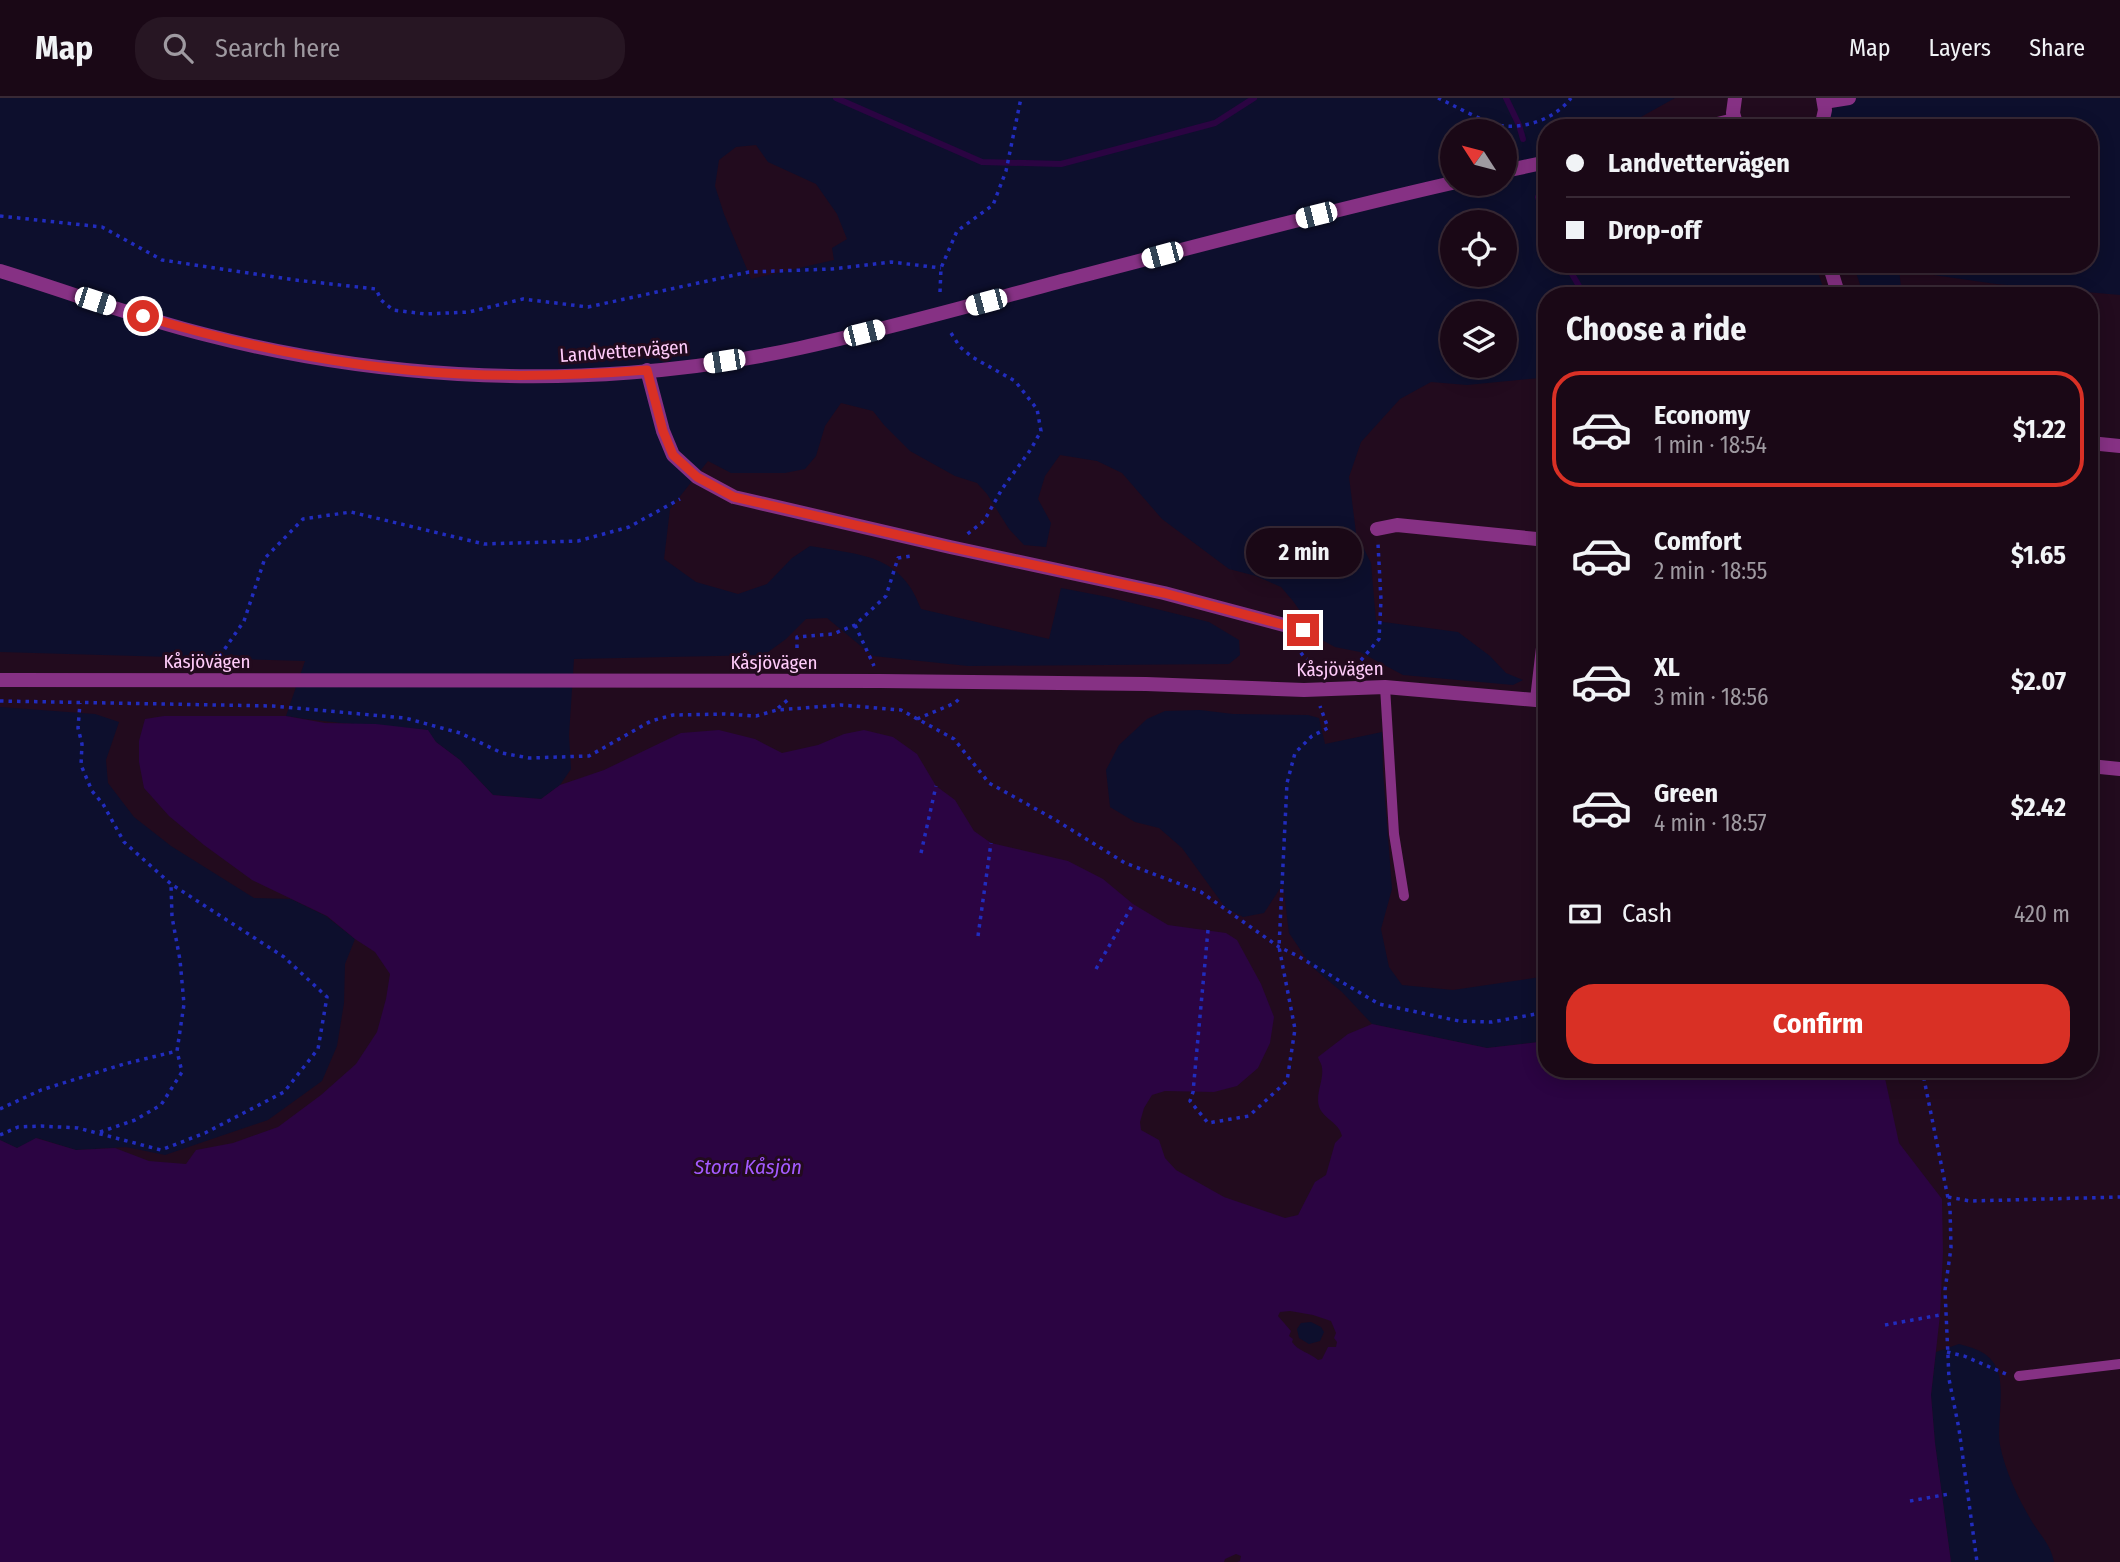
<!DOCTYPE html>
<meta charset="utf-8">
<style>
body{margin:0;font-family:"Fira Sans Condensed",sans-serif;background:#271623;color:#f1f3f6;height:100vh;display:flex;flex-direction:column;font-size:26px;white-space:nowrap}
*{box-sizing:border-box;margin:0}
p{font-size:23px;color:#9f9aa1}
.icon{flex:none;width:38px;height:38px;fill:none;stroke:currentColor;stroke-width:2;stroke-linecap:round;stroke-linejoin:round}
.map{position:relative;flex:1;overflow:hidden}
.panel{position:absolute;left:1538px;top:189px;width:560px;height:791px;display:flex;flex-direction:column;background:#1a0816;border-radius:28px;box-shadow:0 4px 18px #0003,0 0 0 2px #382935}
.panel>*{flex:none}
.top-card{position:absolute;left:1538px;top:21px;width:560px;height:154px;border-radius:28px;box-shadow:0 4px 18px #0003,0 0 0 2px #382935;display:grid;align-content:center;height:154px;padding:0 28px;background:#1a0816}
.needle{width:46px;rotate:306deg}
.tools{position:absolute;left:1440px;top:21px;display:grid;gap:14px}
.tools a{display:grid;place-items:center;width:77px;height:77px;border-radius:50%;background:#1a0816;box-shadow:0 4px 18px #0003,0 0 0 2px #382935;font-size:35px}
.end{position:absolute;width:32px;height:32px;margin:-16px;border:9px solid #d93025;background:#fff;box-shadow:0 0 0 4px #fff}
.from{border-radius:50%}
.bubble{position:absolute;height:49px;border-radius:24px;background:#1a0816;box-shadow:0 4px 18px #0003,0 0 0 2px #382935;font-size:23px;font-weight:700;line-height:49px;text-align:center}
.car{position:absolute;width:21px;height:42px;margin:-21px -10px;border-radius:9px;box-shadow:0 0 5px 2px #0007;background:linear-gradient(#fff 24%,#345 0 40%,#fff 0 76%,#345 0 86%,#fff 0)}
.top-card b{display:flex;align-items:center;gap:24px;height:66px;font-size:26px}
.top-card b+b{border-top:2px solid #382935}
.top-card i{width:18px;height:18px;background:#f1f3f6}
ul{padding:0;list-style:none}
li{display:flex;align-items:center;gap:21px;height:116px;margin:0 14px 10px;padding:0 14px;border:4px solid transparent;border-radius:28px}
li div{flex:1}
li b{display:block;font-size:26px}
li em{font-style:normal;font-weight:700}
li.selected{border-color:#d93025}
li>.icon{width:63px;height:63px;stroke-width:1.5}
h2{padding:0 28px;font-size:32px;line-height:84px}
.pay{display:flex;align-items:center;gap:18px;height:77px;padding:0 28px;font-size:26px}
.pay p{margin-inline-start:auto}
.cta{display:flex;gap:14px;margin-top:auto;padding:14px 28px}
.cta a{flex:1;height:80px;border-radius:28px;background:#d93025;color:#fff;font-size:28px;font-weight:700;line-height:80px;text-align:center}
header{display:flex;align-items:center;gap:42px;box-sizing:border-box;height:98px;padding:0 35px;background:#1a0816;border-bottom:2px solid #382935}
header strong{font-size:33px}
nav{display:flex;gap:38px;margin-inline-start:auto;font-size:24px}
.search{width:490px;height:63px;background:#271623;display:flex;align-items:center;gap:18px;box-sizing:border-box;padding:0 24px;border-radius:28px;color:#9f9aa1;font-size:26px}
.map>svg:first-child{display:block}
</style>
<header>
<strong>Map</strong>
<div class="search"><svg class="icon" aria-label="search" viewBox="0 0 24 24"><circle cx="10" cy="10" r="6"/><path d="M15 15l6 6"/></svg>Search here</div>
<nav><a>Map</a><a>Layers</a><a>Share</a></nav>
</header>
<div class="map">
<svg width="2120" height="1464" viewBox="0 0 2120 1464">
<rect width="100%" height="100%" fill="#220b1e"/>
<path fill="#0d0f2d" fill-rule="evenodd" d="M 0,0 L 1675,0 L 1632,24 L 1634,30 L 1547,30 L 1547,166 L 1815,166 L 1826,198 L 1547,198 L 1547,281 L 1539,280 L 1467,287 L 1431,284 L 1400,301 L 1361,344 L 1349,379 L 1356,435 L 1371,465 L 1376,523 L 1458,534 L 1490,558 L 1506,575 L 1523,582 L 1513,587 L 1403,577 L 1360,554 L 1335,549 L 1320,541 L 1293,503 L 1281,489 L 1256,478 L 1229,471 L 1162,421 L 1122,375 L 1097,363 L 1060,357 L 1045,378 L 1038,401 L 1051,425 L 1046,449 L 1024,447 L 1009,431 L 987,396 L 977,385 L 955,378 L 910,353 L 884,327 L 873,313 L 841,305 L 825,328 L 816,358 L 805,371 L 785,375 L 731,375 L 708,363 L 670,411 L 664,461 L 696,484 L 738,496 L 767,486 L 792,460 L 810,448 C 861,457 901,456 921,511 L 1049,541 L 1061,490 L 1108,499 L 1209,524 L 1239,542 L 1240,557 L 1229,566 L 968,568 L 873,558 L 827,520 L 806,521 L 786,541 L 764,557 L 574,561 L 569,637 L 571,671 L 560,687 L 541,701 L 493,697 L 460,662 L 436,644 L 427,632 C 380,627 333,626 286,618 L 305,563 L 0,554 ZM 1452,33 L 1505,33 L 1505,86 L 1452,86 ZM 756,47 L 768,64 L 816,86 L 837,116 L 847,141 L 832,150 L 834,162 L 751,181 L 724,116 L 715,88 L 719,62 L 736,49 ZM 1452,124 L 1505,124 L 1505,177 L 1452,177 ZM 1452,215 L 1505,215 L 1505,268 L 1452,268 Z
M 1836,0 L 2120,0 L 2120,197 L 1996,186 L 1899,172 L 1902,198 L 1864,198 L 1853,166 L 2090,166 L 2090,30 L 1826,30 Z
M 0,609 L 95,616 L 119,624 L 106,662 L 108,685 L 134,719 L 171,748 L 254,800 L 291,801 L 326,818 L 355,841 L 345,866 L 344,905 L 337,948 L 322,983 L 268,1022 L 165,1057 L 126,1049 L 76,1052 L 37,1040 L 17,1050 L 0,1042 Z
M 1200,612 L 1233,616 L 1308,617 L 1319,620 L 1325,646 L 1382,634 L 1383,673 L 1392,791 L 1381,831 L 1389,869 L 1402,887 L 1453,892 L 1547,878 L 1547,943 L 1487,950 L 1372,926 L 1342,894 L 1312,869 L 1289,835 L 1283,786 L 1264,815 L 1243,819 L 1225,809 L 1182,750 L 1159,730 L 1135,724 L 1110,709 L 1106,672 L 1119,647 L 1147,621 L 1165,613 Z
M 1311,1224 L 1321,1229 L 1324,1234 L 1320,1243 L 1309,1246 L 1299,1240 L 1297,1231 L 1301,1225 Z
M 1959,1246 C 1973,1250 1987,1253 1995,1267 C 2007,1287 1996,1326 2000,1347 C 2005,1373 2018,1400 2031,1422 C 2040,1437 2051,1447 2054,1464 L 1951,1464 L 1935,1345 L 1931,1297 L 1936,1254 Z"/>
<path fill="#2b0442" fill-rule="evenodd" d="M 164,618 L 286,618 L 325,625 L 376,626 L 428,632 L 436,644 L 460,662 L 493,697 L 541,701 L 560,687 L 604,672 L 681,635 L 719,632 L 755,641 L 782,655 L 818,647 L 844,636 L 864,632 L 893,639 L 917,656 L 936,688 L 955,702 L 974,733 L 991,745 L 1068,763 L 1103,781 L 1133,806 L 1168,827 L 1226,835 L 1237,842 L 1261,886 L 1274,919 L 1270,945 L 1258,970 L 1237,988 L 1214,994 L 1165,993 L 1152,997 L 1144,1010 L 1140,1024 L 1141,1032 L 1159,1042 L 1165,1060 L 1176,1072 L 1224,1099 L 1285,1120 L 1298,1117 L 1315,1084 L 1326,1077 L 1335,1045 L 1342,1038 C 1339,1025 1326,1022 1320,1011 C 1314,998 1324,983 1322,970 C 1322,966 1319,963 1318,959 L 1348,936 L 1372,926 L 1487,950 L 1547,943 L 1547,971 L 1883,971 L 1899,1045 L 1942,1101 L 1943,1154 L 1940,1217 L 1931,1297 L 1935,1345 L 1951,1464 L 1237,1464 L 1240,1463 L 1241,1458 L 1236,1456 L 1225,1461 L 1224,1464 L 0,1464 L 0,1042 L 17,1050 L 36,1040 L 76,1052 L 115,1050 L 149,1063 L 186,1066 L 196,1052 L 233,1045 L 278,1029 L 321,997 L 356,966 L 377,934 L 386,901 L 390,876 L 375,854 L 355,841 L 327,818 L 252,782 L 204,747 L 169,718 L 144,690 L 139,664 L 139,643 L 145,621 ZM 1290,1213 L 1313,1217 L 1331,1223 L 1336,1235 L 1334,1240 L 1337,1244 L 1336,1249 L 1328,1249 L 1322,1261 L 1318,1262 C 1310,1255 1298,1253 1292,1244 L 1293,1241 L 1289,1238 L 1291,1233 L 1278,1218 L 1280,1214 Z"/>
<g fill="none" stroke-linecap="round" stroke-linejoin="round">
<path stroke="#2b0442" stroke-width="6" d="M 836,0 L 982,64 L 1061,66 L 1215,25 L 1254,0
M 1506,0 L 1519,27 L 1523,41
M 1538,99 L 1547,124
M 1566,166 L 1585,198"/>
<path stroke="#212cbe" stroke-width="3.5" stroke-dasharray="3.5 5" stroke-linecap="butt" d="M 1438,0 C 1453,7 1484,24 1498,27 C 1524,32 1555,21 1571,0
M 0,118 L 102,129 L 162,162 L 295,182 L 376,191 L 381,202 L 393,212 L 425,216 L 469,214 L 523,201 L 588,209 L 749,174 L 832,171 L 891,164 L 941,170
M 940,194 L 941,170 L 957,133 L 993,107 L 1006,73 L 1021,0
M 951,235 L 960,249 L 972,259 L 1015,283 L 1037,311 L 1041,333 L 1031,351 L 1002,391 L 984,423 L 966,437
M 855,527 L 874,568
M 1297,547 C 1303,563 1312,561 1319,576
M 797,550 L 797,539 L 833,536 L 855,527 L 886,498 L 898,460 L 911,458
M 215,565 L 244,523 L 265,460 L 303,421 L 351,414 L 484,446 L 578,443 L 629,429 L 680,401
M 1348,573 L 1356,568 L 1379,541 L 1381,502 L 1378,446
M 0,603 L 273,608 L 405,620 L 460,635 L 502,655 L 529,660 L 589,658 L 651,623 L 673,617 L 725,616 L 756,618 L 777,612 L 841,607 L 901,612 L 954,641 L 989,685 L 1054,721 L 1125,765 L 1201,794 L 1279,849 L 1296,857 L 1379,906 L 1459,923 L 1492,924 L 1547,914
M 778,610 L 790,600
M 917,621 L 955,605 L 959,601
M 921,755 L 936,688
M 1208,832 L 1193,994 L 1190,1003 L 1208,1025 L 1249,1018 L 1287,983 L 1295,931 L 1279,849 L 1287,685 L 1295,655 L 1312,638 L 1328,630 L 1320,608
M 978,838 L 991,745
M 1096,871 L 1133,806
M 1922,971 L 1950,1110 L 1951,1150 L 1945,1192 L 1949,1281 L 1959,1331 L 1977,1464
M 1847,978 L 1882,971
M 0,1011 L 41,992 L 124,966 L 177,953 L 184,906 L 180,862 L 172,819 L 171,786
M 100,1034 L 135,1022 L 161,1007 L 182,974 L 177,953
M 0,1037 L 18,1029 L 41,1028 L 78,1030 L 161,1052 L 205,1035 L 284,994 L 318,951 L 327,899 L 284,859 L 171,786 L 124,744 L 103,706 L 92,693 L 81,667 L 82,646 L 78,630 L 80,605
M 1948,1099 L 1970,1103 L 2120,1099
M 1885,1227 L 1940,1217
M 1947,1254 L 1964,1258 L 2006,1276
M 1910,1403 L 1949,1396"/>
<path stroke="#863184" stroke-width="10" d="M 1385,589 L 1394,736 L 1404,798
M 1535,601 L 1547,498
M 2019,1278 L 2120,1266"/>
<path stroke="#863184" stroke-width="14" d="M 1829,166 L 1839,198
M 647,272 L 663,333 L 673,357 L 697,379 L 734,399 L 950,449 L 1164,495 L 1303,532
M 2090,345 L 2120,348
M 1377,431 L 1397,427 L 1547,442
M 0,582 L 880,583 L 1146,586 L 1304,592 L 1385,589 L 1547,603
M 2090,668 L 2120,671"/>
<path stroke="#863184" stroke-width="14" d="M 1735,0 L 1733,15 L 1737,29
M 1824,4 L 1849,0
M 1701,30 L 1734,22
M 1821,30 L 1825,12 L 1823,0
M 1505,73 L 1547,64
M 0,173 C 69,194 137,220 207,237 C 289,258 374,271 458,276 C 570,283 691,274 800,250 C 883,232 965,209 1047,187 C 1181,152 1316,116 1452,85"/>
</g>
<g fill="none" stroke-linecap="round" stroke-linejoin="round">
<path stroke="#d93025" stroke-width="9" d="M 143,218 C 246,249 353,271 461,276 C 523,279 585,277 647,272 L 663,333 L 673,357 L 697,379 L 734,399 L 950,449 L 1164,495 L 1303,532"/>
</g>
<g text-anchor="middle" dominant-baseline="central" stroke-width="6" stroke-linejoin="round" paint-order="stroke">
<g font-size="19" fill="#ffccfa" stroke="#220b1e">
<text transform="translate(624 253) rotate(-4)">Landvettervägen</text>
<text x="207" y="563">Kåsjövägen</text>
<text x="774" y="564">Kåsjövägen</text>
<text transform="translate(1340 571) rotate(-1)">Kåsjövägen</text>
</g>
<g font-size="21" font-style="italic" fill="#a45aff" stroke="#220b1e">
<text x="748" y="1069">Stora Kåsjön</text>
</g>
</g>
</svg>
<div class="tools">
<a><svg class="needle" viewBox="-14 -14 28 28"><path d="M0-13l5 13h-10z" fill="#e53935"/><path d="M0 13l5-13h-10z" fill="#9f9aa1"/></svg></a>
<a><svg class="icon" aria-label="locate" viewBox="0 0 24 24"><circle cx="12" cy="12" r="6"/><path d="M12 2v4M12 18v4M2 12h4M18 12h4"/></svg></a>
<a><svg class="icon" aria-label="layers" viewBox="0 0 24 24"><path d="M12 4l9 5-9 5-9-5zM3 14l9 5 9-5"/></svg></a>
</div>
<i class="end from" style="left:143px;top:218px"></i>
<i class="end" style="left:1303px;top:532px"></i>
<div class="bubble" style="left:1246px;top:430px;width:116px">2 min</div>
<i class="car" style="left:1316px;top:117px;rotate:256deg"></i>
<i class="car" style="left:1162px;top:157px;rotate:255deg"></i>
<i class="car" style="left:95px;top:203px;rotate:108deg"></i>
<i class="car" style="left:986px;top:204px;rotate:255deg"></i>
<i class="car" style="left:864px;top:235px;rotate:76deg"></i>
<i class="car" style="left:724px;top:263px;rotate:261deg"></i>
<div class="top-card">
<b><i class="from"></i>Landvettervägen</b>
<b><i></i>Drop-off</b>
</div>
<section class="panel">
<h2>Choose a ride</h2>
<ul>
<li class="selected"><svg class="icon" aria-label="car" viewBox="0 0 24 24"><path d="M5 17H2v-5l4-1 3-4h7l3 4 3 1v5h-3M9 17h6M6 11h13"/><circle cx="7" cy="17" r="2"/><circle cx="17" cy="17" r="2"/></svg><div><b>Economy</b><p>1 min · 18:54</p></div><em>$1.22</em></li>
<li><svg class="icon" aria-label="car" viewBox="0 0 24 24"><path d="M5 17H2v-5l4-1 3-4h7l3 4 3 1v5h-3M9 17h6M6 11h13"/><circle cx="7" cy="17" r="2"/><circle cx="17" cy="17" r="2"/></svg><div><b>Comfort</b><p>2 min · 18:55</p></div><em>$1.65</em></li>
<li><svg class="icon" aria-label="car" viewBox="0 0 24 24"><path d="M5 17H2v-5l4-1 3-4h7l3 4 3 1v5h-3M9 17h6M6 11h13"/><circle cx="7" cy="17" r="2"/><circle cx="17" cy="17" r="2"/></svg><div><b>XL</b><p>3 min · 18:56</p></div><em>$2.07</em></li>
<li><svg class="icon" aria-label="car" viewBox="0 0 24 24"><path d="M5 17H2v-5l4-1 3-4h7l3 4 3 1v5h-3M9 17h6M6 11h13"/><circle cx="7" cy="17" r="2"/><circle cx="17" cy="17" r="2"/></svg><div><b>Green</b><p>4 min · 18:57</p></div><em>$2.42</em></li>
</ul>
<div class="pay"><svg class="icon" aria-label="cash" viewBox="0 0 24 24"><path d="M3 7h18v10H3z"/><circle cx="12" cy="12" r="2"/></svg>Cash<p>420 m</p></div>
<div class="cta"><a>Confirm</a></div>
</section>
</div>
